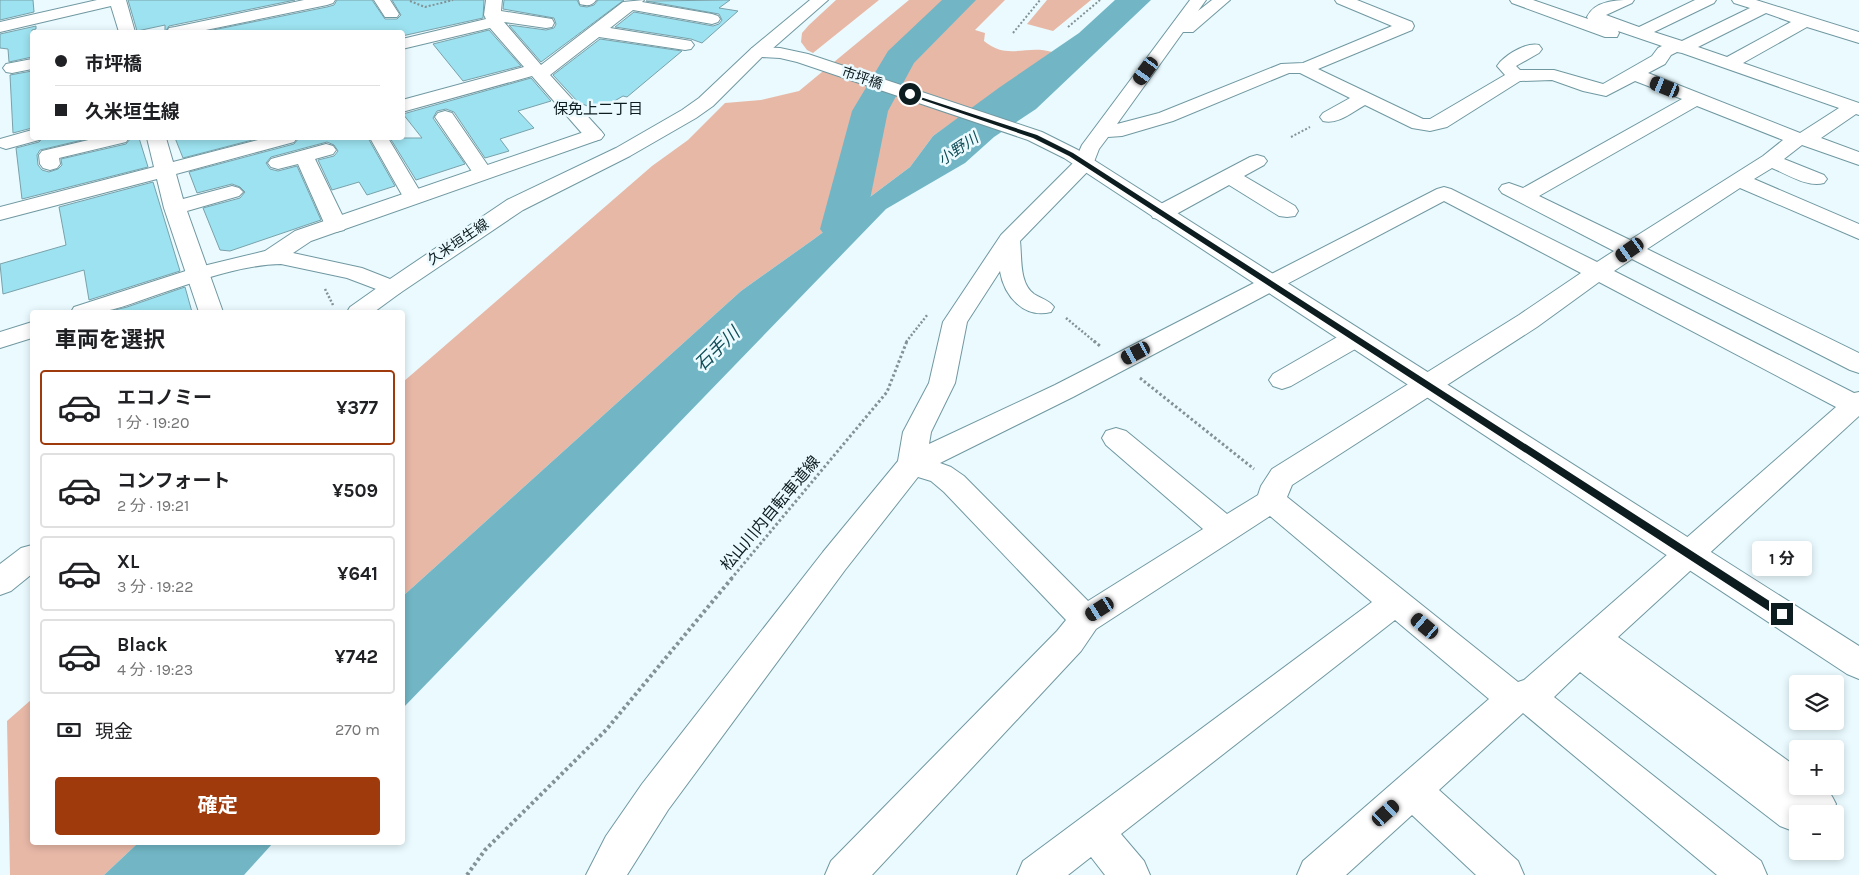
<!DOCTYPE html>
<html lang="ja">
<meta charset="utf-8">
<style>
body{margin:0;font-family:Karla,"Noto Sans JP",sans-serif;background:#f2f2f2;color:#202124;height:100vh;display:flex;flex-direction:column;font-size:19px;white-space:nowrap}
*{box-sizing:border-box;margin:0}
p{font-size:16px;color:#757577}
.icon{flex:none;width:28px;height:28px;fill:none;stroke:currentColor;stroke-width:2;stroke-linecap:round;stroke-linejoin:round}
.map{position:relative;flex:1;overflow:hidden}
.sheet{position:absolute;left:30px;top:310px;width:375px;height:535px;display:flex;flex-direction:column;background:#fff;border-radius:5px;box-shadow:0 2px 8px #0003}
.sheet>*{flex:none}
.hud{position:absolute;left:30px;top:30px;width:375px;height:110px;border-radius:5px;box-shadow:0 2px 8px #0003;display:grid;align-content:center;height:110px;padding:0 25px;background:#fff}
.controls{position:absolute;left:1789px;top:675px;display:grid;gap:10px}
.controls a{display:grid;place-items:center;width:55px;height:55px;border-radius:5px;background:#fff;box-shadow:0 2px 8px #0003;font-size:25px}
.end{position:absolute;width:22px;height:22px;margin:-11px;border:6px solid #0c1c1f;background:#fff;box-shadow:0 0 0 2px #fff}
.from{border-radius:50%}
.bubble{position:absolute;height:35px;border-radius:5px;background:#fff;box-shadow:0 2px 8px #0003;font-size:16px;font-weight:700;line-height:35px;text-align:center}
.car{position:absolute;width:15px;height:30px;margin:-15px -8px;border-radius:6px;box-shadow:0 0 4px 1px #0007;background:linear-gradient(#222 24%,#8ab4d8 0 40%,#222 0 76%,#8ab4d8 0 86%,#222 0)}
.hud b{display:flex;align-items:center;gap:18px;height:48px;font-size:19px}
.hud b+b{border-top:1px solid #e0e0e0}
.hud i{width:12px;height:12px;background:#202124}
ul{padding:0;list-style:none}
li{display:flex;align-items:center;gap:15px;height:75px;margin:0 10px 8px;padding:0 15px;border:2px solid #e0e0e0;border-radius:5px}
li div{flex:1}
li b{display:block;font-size:19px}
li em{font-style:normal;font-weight:700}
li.on{border-color:#9f3a0c}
li>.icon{width:45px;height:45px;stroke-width:1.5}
h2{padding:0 25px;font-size:22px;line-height:60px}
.pay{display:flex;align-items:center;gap:12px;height:55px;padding:0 25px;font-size:19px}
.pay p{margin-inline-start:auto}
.cta{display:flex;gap:10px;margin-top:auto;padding:10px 25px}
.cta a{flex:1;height:58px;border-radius:5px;background:#9f3a0c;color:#fff;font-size:20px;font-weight:700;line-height:58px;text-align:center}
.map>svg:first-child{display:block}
</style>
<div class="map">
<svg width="1859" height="875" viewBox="0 0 1859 875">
<rect width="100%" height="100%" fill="#eafafe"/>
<path fill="#e8b8a7" d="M 836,0 L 879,0 L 813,53 L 807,50 L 801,42 L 802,33 L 809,25 Z
M 909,0 L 1005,0 L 975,30 L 985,33 L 984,41 C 1008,61 1026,44 1052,52 L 933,136 L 910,167 L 814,239 L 741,291 L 403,596 L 403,382 L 652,166 L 688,140 L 725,103 L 761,100 L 799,91 Z
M 1047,0 L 1091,0 L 1053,31 L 1027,24 Z
M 32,699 L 32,842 L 138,843 L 104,875 L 10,875 L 7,721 Z"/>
<path fill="#72b6c5" d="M 1115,0 L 1151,0 L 1036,109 L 994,137 L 965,163 L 886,209 L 403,708 L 403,596 L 741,291 L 814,239 L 910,167 L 933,136 L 1000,87 L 1079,33 Z
M 138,843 L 138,842 L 273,843 L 244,875 L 104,875 Z"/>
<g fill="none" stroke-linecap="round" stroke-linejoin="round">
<path fill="#72b6c5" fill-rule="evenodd" d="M 942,0 L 976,0 L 914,63 L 888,111 L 864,229 L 857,238 L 842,242 L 827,238 L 820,229 L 852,111 L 888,51 Z"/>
</g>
<path fill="#9de2f0" stroke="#79a1aa" d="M 0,0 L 33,0 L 34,12 L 0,20 Z
M 128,0 L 295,0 L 169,26 L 165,32 L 165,25 L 137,31 Z
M 337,0 L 372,0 L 385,19 L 397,19 L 401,15 L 392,0 L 484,0 L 483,18 L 402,36 L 402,32 L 203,32 L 327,7 L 334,5 Z
M 504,0 L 577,0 L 580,6 L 587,7 L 594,5 L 598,0 L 624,0 L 541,62 L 509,25 L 546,30 L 554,28 L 556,24 L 554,18 L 503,9 Z
M 730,0 L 719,8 L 738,11 L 702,43 L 691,39 L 615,27 L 634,12 L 713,26 L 719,24 L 722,20 L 719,14 L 646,1 Z
M 36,26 L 36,29 L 32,30 L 32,57 L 9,62 L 8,49 L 0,48 L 0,34 Z
M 489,30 L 521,66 L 463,81 L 433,44 Z
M 600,39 L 682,51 L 627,97 L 623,96 L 606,106 L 599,104 L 592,108 L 578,102 L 553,75 Z
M 32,71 L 32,128 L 13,133 L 10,75 Z
M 531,78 L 551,101 L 518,111 L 534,128 L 500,139 L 509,151 L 485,158 L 454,112 L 446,109 L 437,111 L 433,118 L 465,164 L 416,180 L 390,138 L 422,138 L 403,114 Z
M 43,138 L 91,138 L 40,150 L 37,155 L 38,165 L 42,170 L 49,172 L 58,169 L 62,165 L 61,159 L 126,144 L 131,138 L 139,138 L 148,167 L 22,199 L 16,148 L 39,142 Z
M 175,138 L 260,138 L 183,158 Z
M 299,138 L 368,138 L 395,186 L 367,195 L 359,182 L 332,190 L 318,160 L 334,156 L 338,151 L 334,145 L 327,142 L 271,157 L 266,163 L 270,169 L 278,171 L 297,166 L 321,220 L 230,251 L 220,250 L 203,208 L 240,198 L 245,192 L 240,187 L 232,184 L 197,193 L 189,172 L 294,144 Z
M 153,182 L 180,271 L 89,300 L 84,270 L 3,294 L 0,264 L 66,245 L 59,207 Z
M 185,287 L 192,312 L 107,312 L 127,307 Z"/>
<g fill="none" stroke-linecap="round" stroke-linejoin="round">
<defs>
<path id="minor" d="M 97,0 L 126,0 L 135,32 L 119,32 L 111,6 L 0,32 L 0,22 Z
M 304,0 L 335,0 L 333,3 L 327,5 L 196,32 L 167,32 L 169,28 L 175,27 Z
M 374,0 L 390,0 L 399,14 L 397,17 L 385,17 Z
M 486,0 L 502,0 L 501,11 L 552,19 L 554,23 L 552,27 L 546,28 L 504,22 L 541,65 L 623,2 L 644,0 L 642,2 L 712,14 L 718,16 L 720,19 L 718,22 L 712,24 L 633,10 L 610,28 L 685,40 L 691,41 L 694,45 L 691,49 L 685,50 L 599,37 L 550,75 L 601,131 L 604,135 L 601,139 L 594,141 L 587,139 L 532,76 L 402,112 L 402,100 L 524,67 L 490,28 L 402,49 L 402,39 L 486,19 L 484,15 Z
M 579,0 L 596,0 C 592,6 587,6 580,4 Z
M 810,0 L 828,0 L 764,56 L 758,57 L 752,56 L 749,52 L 752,48 Z
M 1190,0 L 1206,0 L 1198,11 L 1212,0 L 1230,0 L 1193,32 L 1183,32 L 1117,124 L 1159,113 L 1281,64 L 1303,63 L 1392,26 L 1337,3 L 1335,0 L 1357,0 L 1412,22 L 1414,26 L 1412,30 L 1318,69 L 1423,119 L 1430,119 L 1505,75 L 1497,66 L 1500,62 C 1509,53 1527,42 1539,45 L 1542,49 L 1539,53 L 1516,66 L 1520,70 L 1554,70 L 1603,84 L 1652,56 L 1658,48 L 1662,46 L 1618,31 L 1619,33 L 1617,37 L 1605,37 L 1512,3 L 1510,0 L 1533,0 L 1588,19 L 1587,17 C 1595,0 1617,0 1634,0 L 1632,3 L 1606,15 L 1639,27 L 1695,0 L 1716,0 L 1714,3 L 1654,32 L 1682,41 L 1750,8 L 1734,3 L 1732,0 L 1756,0 L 1859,32 L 1859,43 L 1807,27 L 1743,63 L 1859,103 L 1859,115 L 1856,114 L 1821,138 L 1859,152 L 1859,165 L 1802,145 L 1784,159 L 1824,175 L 1827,179 L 1824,183 C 1808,188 1787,174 1772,168 L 1754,179 L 1859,224 L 1859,239 L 1740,188 L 1647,249 L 1859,353 L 1859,373 L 1850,370 L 1632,259 L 1614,271 L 1854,393 L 1859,392 L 1859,416 L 1618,637 L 1798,768 L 1798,786 C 1819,786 1826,782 1836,804 L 1831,814 L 1798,814 L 1798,829 L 1793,831 L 1780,826 L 1580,672 L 1554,697 L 1761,861 L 1767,875 L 1717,875 L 1523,713 L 1439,790 L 1518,861 L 1524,875 L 1476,875 L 1412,815 L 1346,875 L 1297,875 L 1303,861 L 1489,699 L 1395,620 L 1121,834 L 1144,861 L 1150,875 L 1105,875 L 1091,857 L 1068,875 L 1017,875 L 1023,861 L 1372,602 L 1270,516 L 1096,629 L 1081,651 L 872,875 L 825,875 L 831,861 L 1057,631 L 1066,620 L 944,492 L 931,481 L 918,477 L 845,570 L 668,810 L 627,875 L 586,875 L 606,836 L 642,784 L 823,552 L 898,461 L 903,432 L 929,383 L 943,322 L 1001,235 L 1075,161 L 1082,145 ZM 1766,13 L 1791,22 L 1727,57 L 1698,47 ZM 1677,52 L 1682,53 L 1839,108 L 1800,133 L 1648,73 L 1665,64 L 1671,55 ZM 1289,73 L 1300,73 L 1350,98 L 1323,113 L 1320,117 L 1323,121 C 1338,125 1352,112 1365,105 L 1412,128 L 1430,131 L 1447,127 L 1520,81 L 1552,80 L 1583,91 L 1606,96 L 1635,81 L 1682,99 L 1523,188 L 1509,183 L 1502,185 L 1499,189 L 1502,193 L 1614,251 L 1597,262 L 1451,189 L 1444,187 L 1437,189 L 1055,385 L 929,444 L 931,432 L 955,383 L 967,322 L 1000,271 C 1004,296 1024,319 1051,312 L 1054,307 C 1049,300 1042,299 1034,294 C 1019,283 1022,258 1020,241 L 1092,167 L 1099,149 L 1108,137 L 1122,136 L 1173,121 ZM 1697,106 L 1783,140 L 1763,156 L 1630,240 L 1539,196 ZM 1444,201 L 1581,273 L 1519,315 L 1272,469 L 1261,486 L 1258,495 L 1227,514 L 1126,431 L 1116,428 L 1106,431 L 1102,438 L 1106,445 L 1203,529 L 1088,601 L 964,476 L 951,467 L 940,463 L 1073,397 ZM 1599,282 L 1836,407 L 1524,680 L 1518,682 L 1287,497 L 1292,485 L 1537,327 Z
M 32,59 L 32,69 L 12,73 L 6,72 L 3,68 L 6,64 Z
M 445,111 L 452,113 L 493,173 L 490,177 L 483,179 L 476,177 L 473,173 L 435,117 L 438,113 Z
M 32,130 L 32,138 L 41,138 L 39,140 L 6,149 L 0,147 L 0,139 Z
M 97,138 L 129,138 L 126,142 L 59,158 L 60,164 L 57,168 L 50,170 L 43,168 L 40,164 L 39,155 L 42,151 Z
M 147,138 L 166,138 L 173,162 L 266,138 L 297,138 L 294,142 L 176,174 L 183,199 L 232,186 L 239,188 L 243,192 L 239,196 L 187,211 L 223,312 L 199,312 L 164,208 L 157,179 L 0,220 L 0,207 L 154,167 Z
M 370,138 L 388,138 L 424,198 L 420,202 L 413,204 L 406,202 Z
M 326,144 L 333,146 L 336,150 L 333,154 L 315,159 L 347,225 L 344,230 L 336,232 L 328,230 L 325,225 L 298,164 L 278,169 L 271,167 L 268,163 L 271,159 Z
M 1257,155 L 1264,157 L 1267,161 L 1264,165 L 1244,176 L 1295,206 L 1298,211 L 1295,216 L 1287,217 L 1279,216 L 1229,185 L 1169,218 L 1161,219 L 1153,218 L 1150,213 L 1153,208 L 1250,157 Z
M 392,281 L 400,283 L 404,288 L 400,293 L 374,312 L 347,312 L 350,307 L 384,283 Z
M 1355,330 L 1364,332 L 1367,338 L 1364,344 L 1291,386 L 1282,389 L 1273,386 L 1269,380 L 1273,374 L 1346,332 Z
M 32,545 L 32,574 L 11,591 L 0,595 L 0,564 L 21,548 Z"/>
<path id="major" d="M 758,47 L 780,48 L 808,54 L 1042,132 L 1078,150 L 1859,646 L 1859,679 L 1847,674 L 1064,158 L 1028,140 L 797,62 L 780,58 L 762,57 L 713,106 L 696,118 L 630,156 L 523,210 L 400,293 L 392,295 L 347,278 L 281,264 C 240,265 198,281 159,294 C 129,304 103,317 71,312 L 74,307 L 195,268 L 265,251 L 295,231 L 587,131 L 594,129 L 601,131 L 604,135 L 601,139 L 311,241 L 293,253 L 362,268 L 390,279 L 507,200 L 616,148 L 682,110 L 699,98 L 752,48 Z
M 32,322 L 32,338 L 0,348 L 0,332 Z"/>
</defs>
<use href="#minor" stroke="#7098a1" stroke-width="2"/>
<use href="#major" stroke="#7098a1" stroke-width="2"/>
<path stroke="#829295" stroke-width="2" stroke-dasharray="2 2" stroke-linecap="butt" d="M 410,1 L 425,7 L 453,0
M 1068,27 L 1100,0
M 1013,33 L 1040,0
M 1291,137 L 1310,127"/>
<path stroke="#829295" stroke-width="2.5" stroke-dasharray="2 2" stroke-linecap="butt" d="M 325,289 L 333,305
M 1066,318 L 1095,342
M 906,342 L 928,314"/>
<path stroke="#829295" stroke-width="3" stroke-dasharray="2.5 2.5" stroke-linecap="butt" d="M 1094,341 L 1100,346
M 1140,378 L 1254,469
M 731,579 L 887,392 L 907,341"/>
<path stroke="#829295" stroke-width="4" stroke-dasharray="3 3" stroke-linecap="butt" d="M 467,875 L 485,850 L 606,730 L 732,578"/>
<use href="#minor" fill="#fff" fill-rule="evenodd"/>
<use href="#major" fill="#fff" fill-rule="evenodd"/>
</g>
<path fill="#0c1c1f" d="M 908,93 L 1037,135 L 1073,153 L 1785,611 L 1785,617 L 1778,617 L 1069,156 L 1033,138 L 908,95 Z"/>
<g text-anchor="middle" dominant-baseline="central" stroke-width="5" stroke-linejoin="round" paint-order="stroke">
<g font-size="14" fill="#0c1c1f" stroke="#eafafe">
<text transform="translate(862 78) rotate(19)">市坪橋</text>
<text transform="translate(458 242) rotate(-34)">久米垣生線</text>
</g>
<g font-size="15" fill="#0c1c1f" stroke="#eafafe">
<text x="598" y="109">保免上二丁目</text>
</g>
<g font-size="15" font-style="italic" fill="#0f4c56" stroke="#eafafe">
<text transform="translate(958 149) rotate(-34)">小野川</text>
</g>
<g font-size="16" fill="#0c1c1f" stroke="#eafafe">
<text transform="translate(770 513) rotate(-50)">松山川内自転車道線</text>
</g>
<g font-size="18" font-style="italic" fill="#0f4c56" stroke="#eafafe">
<text transform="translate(717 349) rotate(-44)">石手川</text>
</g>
</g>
</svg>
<div class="controls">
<a><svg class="icon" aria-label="layers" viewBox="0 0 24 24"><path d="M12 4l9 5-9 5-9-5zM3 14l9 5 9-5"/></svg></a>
<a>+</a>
<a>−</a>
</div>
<i class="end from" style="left:910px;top:94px"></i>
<i class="end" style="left:1782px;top:614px"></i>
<div class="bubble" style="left:1752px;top:541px;width:60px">1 分</div>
<i class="car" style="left:1146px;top:71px;rotate:216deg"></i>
<i class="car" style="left:1665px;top:87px;rotate:292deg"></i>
<i class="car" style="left:1630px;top:250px;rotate:235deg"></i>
<i class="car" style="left:1136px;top:353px;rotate:242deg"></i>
<i class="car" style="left:1100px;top:609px;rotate:238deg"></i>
<i class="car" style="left:1425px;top:626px;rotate:310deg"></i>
<i class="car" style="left:1386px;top:813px;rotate:48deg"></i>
<div class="hud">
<b><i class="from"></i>市坪橋</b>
<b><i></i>久米垣生線</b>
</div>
<section class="sheet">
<h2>車両を選択</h2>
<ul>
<li class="on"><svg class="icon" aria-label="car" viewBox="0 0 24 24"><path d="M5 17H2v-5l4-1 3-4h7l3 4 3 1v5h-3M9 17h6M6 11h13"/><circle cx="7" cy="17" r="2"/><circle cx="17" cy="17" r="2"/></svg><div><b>エコノミー</b><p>1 分 · 19:20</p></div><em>¥377</em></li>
<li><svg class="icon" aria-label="car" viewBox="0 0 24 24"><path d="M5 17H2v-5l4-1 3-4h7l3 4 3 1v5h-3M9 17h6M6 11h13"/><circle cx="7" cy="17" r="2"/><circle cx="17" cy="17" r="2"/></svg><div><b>コンフォート</b><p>2 分 · 19:21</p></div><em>¥509</em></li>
<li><svg class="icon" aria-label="car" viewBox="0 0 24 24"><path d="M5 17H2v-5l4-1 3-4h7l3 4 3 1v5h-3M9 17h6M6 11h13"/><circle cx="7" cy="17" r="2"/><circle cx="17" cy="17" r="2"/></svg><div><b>XL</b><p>3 分 · 19:22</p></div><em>¥641</em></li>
<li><svg class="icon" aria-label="car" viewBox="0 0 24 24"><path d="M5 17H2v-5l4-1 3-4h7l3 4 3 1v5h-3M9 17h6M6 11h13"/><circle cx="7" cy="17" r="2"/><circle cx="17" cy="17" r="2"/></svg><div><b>Black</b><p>4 分 · 19:23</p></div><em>¥742</em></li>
</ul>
<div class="pay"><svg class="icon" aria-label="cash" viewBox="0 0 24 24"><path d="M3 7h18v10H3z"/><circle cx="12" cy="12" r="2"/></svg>現金<p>270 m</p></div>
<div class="cta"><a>確定</a></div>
</section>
</div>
